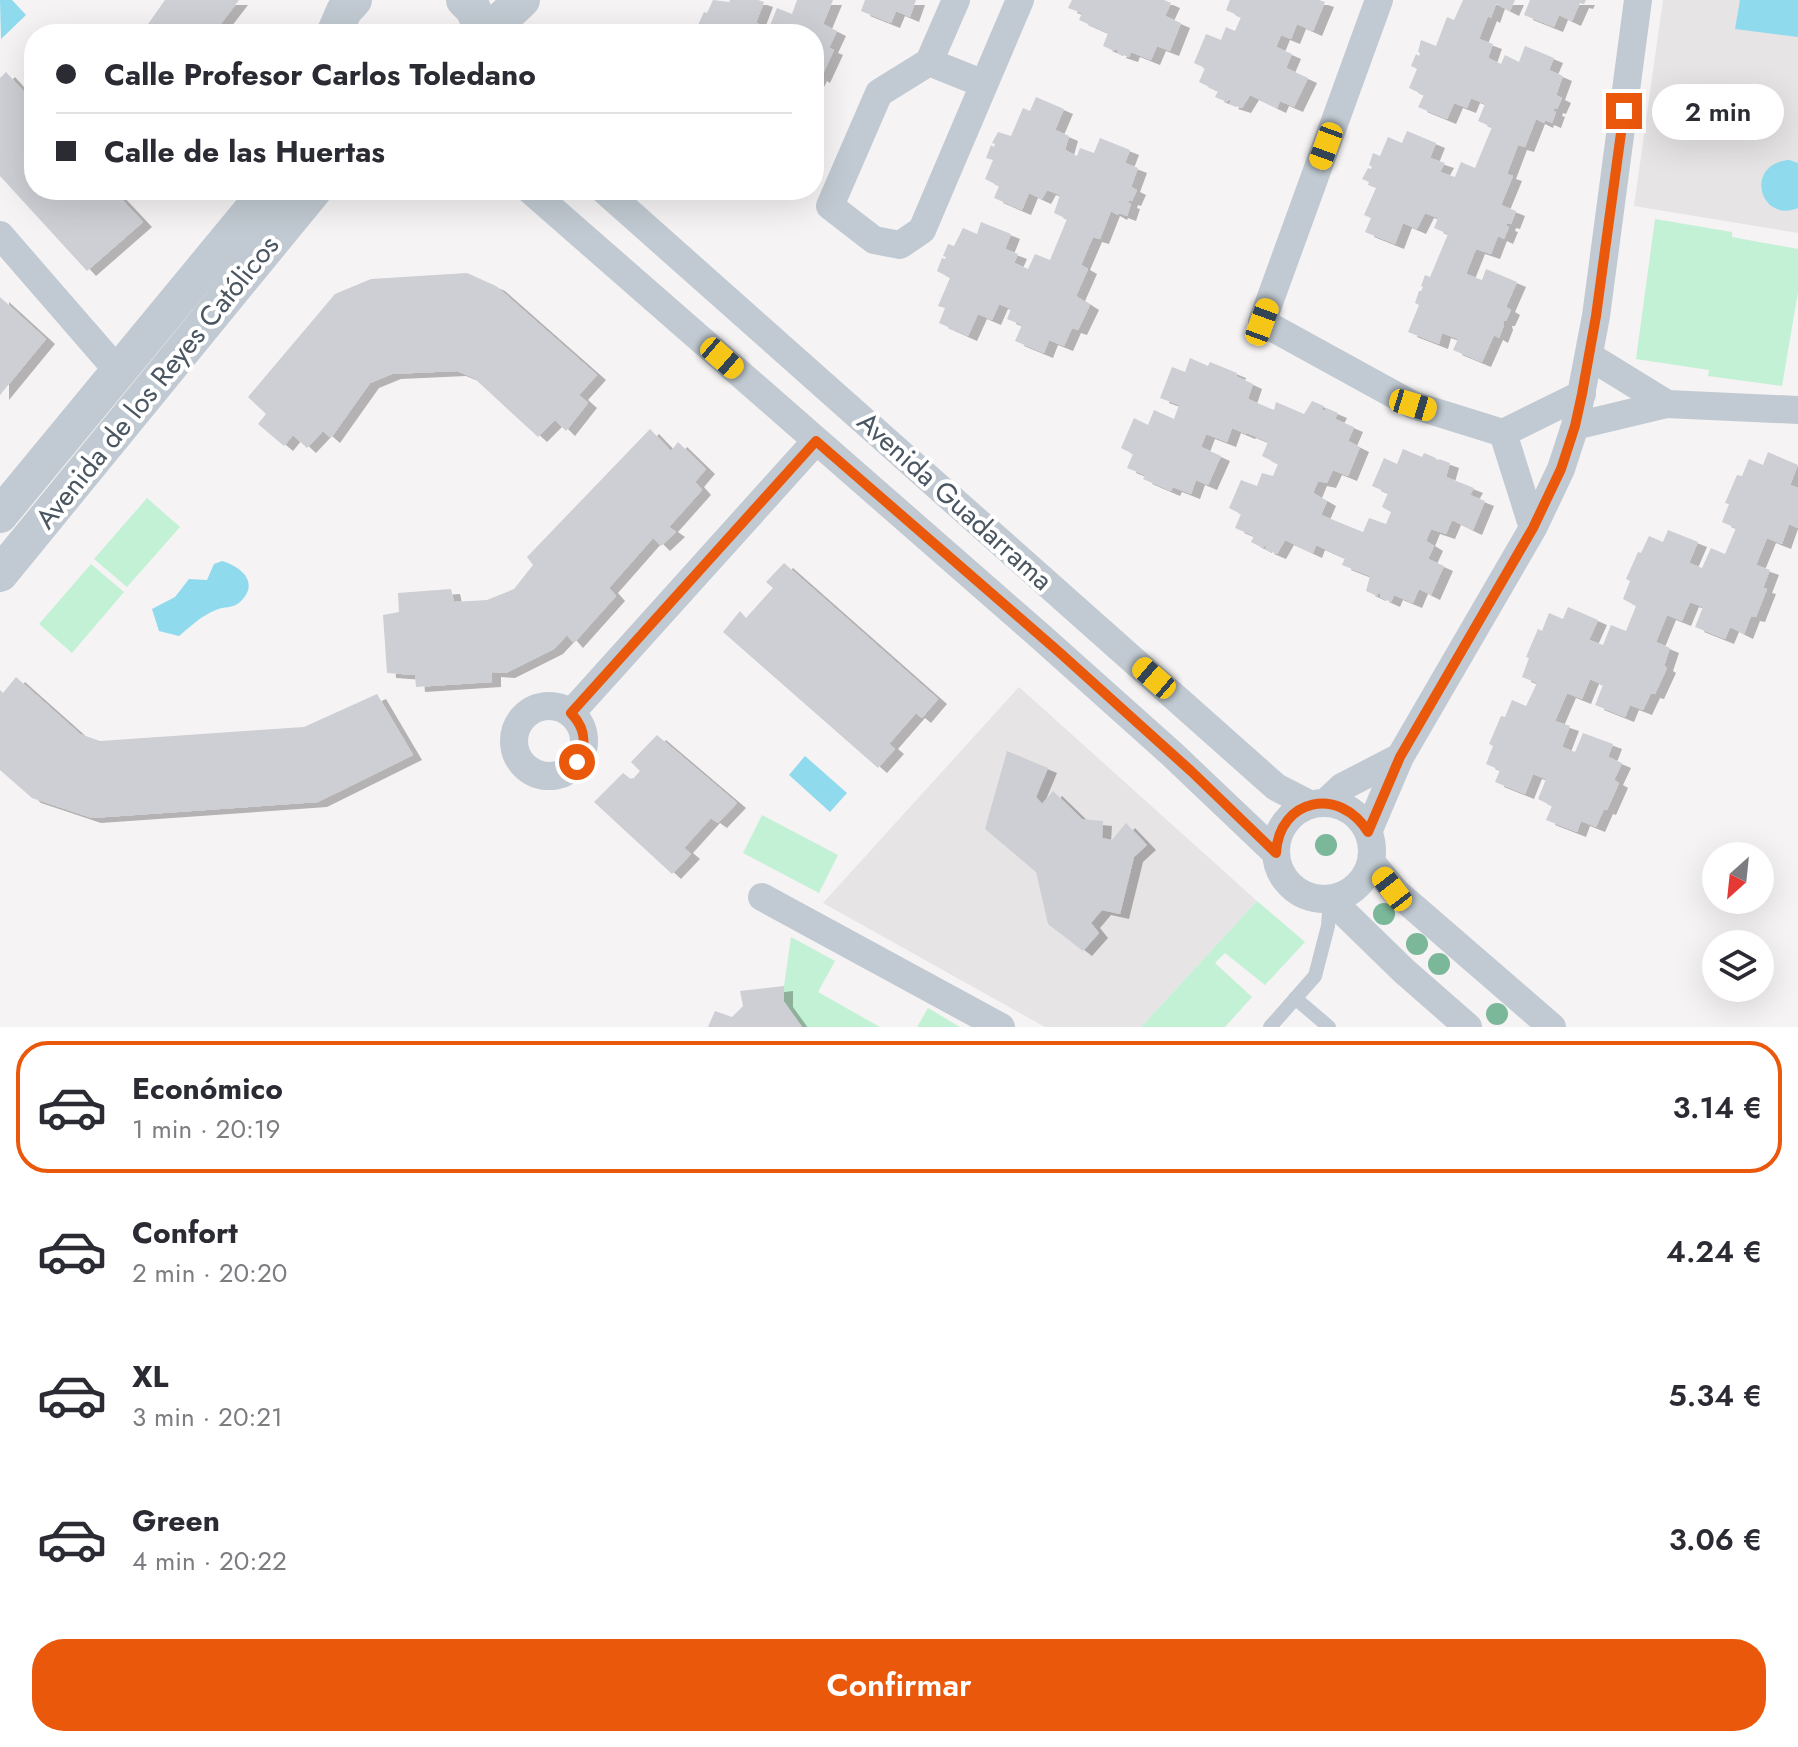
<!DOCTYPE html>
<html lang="es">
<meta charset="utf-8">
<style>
body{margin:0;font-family:Jost,sans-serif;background:#f2f2f3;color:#2b2b33;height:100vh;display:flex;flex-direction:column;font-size:30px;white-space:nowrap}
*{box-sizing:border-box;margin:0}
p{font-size:26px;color:#7c7c81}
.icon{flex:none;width:44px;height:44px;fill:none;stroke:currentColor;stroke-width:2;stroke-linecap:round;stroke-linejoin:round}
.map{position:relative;height:1027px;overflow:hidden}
.sheet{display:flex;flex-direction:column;background:#fff;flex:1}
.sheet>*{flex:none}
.hud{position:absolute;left:24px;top:24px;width:800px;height:176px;border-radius:32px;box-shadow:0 8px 32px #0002;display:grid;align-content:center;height:176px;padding:0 32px;background:#fff}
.needle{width:52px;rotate:207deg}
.controls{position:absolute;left:1702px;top:842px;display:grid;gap:16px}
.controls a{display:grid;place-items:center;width:72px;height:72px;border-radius:50%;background:#fff;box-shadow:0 8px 32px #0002;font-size:40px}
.end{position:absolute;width:36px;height:36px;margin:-18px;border:10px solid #ea580c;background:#fff;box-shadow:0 0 0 4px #fff}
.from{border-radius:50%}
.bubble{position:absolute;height:56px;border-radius:28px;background:#fff;box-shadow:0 8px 32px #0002;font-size:26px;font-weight:600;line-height:56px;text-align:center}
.car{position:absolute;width:24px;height:48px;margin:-24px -12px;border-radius:10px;box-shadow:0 0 6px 2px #0007;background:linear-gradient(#f5c518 24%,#345 0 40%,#f5c518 0 76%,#345 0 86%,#f5c518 0)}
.hud b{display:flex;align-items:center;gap:28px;height:76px;font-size:30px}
.hud b+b{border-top:2px solid #e1e1e2}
.hud i{width:20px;height:20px;background:#2b2b33}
ul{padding:14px 0 0;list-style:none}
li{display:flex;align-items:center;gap:24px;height:132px;margin:0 16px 12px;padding:0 16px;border:4px solid transparent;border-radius:32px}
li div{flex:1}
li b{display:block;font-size:30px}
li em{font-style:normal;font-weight:600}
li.selected{border-color:#ea580c}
li>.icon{width:72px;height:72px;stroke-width:1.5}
.action{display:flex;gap:16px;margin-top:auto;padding:16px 32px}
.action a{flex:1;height:92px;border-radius:32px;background:#ea580c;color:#fff;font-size:32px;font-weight:600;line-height:92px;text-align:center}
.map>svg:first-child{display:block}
</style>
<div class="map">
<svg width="1798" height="1027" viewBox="0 0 1798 1027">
<defs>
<filter id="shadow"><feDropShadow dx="9" dy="5" stdDeviation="0" flood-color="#0004"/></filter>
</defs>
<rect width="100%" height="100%" fill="#f5f3f3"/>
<path fill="#e6e4e5" d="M 1663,0 L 1798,0 L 1798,233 L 1634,206 Z
M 1019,687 L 1257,901 L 1141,1027 L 1045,1027 L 823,903 Z"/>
<path fill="#c3f1d5" d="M 1655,219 L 1732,232 L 1732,237 L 1798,249 L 1798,292 L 1782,386 L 1708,376 L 1709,370 L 1636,359 Z
M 147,498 L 180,527 L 127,587 L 94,559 Z
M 91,564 L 124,592 L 72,653 L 39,624 Z
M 762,815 L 838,855 L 819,893 L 743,853 Z
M 1257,901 L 1305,942 L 1265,985 L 1225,953 L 1215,963 L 1252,997 L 1225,1027 L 1141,1027 Z
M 791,937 L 835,961 L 818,992 L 880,1027 L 802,1027 L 784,1001 L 784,986 Z
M 928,1008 L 960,1027 L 917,1027 Z"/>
<path fill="#90daee" d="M 0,0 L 12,0 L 26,15 L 1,39 Z
M 1740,0 L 1798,0 L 1798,37 L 1735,29 Z
M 1789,160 L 1798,163 L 1798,208 C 1760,224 1743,164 1789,160 Z
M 222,561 C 242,567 260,583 240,602 C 232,609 224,606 216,610 C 202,615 190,627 179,636 L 159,631 L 152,609 L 175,597 L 189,579 L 207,580 L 214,564 Z
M 805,756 L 847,793 L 830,812 L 789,775 Z"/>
<path fill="#cdcfd5" filter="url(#shadow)" d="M 165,0 L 239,0 L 213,34 L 141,34 Z
M 713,0 L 729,2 L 730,0 L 758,0 L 764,2 L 756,23 L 769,28 L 777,8 L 792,14 L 797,0 L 833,0 L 823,24 L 837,31 L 829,48 L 834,50 L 821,78 L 818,76 L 814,84 L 814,34 L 694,34 L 704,12 L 707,13 Z
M 865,0 L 916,0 L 910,17 L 896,11 L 891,23 L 861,11 Z
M 1072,0 L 1164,0 L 1171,3 L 1165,16 L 1181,23 L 1170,51 L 1157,46 L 1151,60 L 1131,52 L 1129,57 L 1117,53 L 1118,50 L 1115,49 L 1114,51 L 1103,46 L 1108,33 L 1079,20 L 1082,13 L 1068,8 Z
M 1230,0 L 1319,0 L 1325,2 L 1313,31 L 1297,24 L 1291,39 L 1281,35 L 1276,47 L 1292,54 L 1286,68 L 1308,78 L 1294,107 L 1280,101 L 1277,108 L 1250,95 L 1242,108 L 1229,104 L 1231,101 L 1229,99 L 1227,102 L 1215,97 L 1218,91 L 1199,82 L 1205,68 L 1194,63 L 1206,34 L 1221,40 L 1226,27 L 1235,31 L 1241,17 L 1226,10 Z
M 1463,0 L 1515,0 L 1510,11 L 1496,4 L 1491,18 L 1488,16 L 1479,39 L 1493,44 L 1488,58 L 1501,64 L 1505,55 L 1519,62 L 1525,46 L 1554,58 L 1549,70 L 1563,76 L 1556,95 L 1562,98 L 1557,109 L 1554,108 L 1553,111 L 1556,112 L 1552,123 L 1545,120 L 1544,123 L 1536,119 L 1525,147 L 1518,145 L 1507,174 L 1513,176 L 1501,205 L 1516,211 L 1511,224 L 1507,223 L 1506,226 L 1509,227 L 1504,239 L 1498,236 L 1491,254 L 1476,249 L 1466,274 L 1482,280 L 1486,269 L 1517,282 L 1506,307 L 1511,310 L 1506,321 L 1503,321 L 1504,325 L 1499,338 L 1494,335 L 1482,362 L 1453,350 L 1458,339 L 1442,333 L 1439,344 L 1408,332 L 1419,305 L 1415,303 L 1419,291 L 1421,291 L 1423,287 L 1421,286 L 1425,275 L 1430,277 L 1448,234 L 1434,228 L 1438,218 L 1425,213 L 1417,229 L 1403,223 L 1395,244 L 1365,232 L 1371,218 L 1364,215 L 1376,188 L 1368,185 L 1369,182 L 1362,179 L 1368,168 L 1371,169 L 1372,167 L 1369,165 L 1373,153 L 1380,156 L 1388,137 L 1402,143 L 1407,131 L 1436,143 L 1430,158 L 1445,163 L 1440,172 L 1455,177 L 1461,162 L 1475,168 L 1492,127 L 1478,121 L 1485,104 L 1471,98 L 1467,108 L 1454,103 L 1447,119 L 1418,107 L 1424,95 L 1409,88 L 1417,69 L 1411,66 L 1416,54 L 1419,56 L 1420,53 L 1418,52 L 1421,40 L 1436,46 L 1447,17 L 1454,20 Z
M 1530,0 L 1586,0 L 1584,4 L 1580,3 L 1572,21 L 1559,15 L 1554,27 L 1524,15 Z
M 6,72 L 34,103 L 34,190 L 113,190 L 143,222 L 87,271 L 0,176 L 0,78 Z
M 1036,97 L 1064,109 L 1055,130 L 1069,136 L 1065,150 L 1077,156 L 1080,148 L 1094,153 L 1100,138 L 1130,150 L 1125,163 L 1138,168 L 1131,187 L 1137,190 L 1132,201 L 1129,200 L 1128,203 L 1131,204 L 1127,216 L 1119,213 L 1118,215 L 1111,211 L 1100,239 L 1093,237 L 1081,265 L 1088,269 L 1076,296 L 1090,305 L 1078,330 L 1072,328 L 1064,346 L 1049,340 L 1044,353 L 1015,341 L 1022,325 L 1007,319 L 1011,309 L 999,304 L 992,320 L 978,314 L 968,336 L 939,323 L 945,308 L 938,306 L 950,278 L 937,271 L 942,258 L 945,259 L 946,257 L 943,256 L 948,244 L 954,246 L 963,228 L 977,234 L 981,222 L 1011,234 L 1005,249 L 1018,254 L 1014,263 L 1028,269 L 1035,254 L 1050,260 L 1067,219 L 1054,213 L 1060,195 L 1047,190 L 1042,199 L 1029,193 L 1022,210 L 994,198 L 999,186 L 985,179 L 993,160 L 986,158 L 991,145 L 994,147 L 995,144 L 992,143 L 998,132 L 1011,136 L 1023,108 L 1030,111 Z
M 467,273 L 496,286 L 597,375 L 579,395 L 588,403 L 566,431 L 555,420 L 538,437 L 474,378 L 457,371 L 392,374 L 370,383 L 331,438 L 323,431 L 307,448 L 293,435 L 284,446 L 258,424 L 266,414 L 248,397 L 335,294 L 371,279 Z
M 0,297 L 46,339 L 0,395 Z
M 1190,358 L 1208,366 L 1210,362 L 1237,373 L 1236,376 L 1253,384 L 1248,399 L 1274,410 L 1276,402 L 1304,414 L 1312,401 L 1324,406 L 1322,410 L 1325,411 L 1326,408 L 1338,413 L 1335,419 L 1354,427 L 1348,441 L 1360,447 L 1348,476 L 1333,470 L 1327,483 L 1318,481 L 1313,493 L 1327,501 L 1321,515 L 1363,532 L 1369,518 L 1386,524 L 1391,512 L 1382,507 L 1388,493 L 1372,486 L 1384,458 L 1397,464 L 1403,449 L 1422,457 L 1424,453 L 1436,458 L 1435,460 L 1438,461 L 1439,459 L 1450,463 L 1446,477 L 1474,488 L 1470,495 L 1485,501 L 1473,530 L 1452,520 L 1446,534 L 1431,529 L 1426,541 L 1434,546 L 1428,559 L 1444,566 L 1431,595 L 1419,589 L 1413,603 L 1394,595 L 1391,602 L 1380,597 L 1381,594 L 1378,593 L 1377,596 L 1366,591 L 1370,576 L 1342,565 L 1345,558 L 1316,545 L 1313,553 L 1285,540 L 1277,554 L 1265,549 L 1267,546 L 1265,545 L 1263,548 L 1251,542 L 1254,536 L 1235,528 L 1241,514 L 1229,508 L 1241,480 L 1257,486 L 1262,473 L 1273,476 L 1278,464 L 1262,456 L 1268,442 L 1247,433 L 1246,434 L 1232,428 L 1227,442 L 1206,434 L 1201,447 L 1221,456 L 1208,485 L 1196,480 L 1191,494 L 1173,487 L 1171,491 L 1143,479 L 1145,475 L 1127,468 L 1133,454 L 1121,448 L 1134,418 L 1148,425 L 1154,410 L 1174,419 L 1179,405 L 1160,398 L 1172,367 L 1185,372 Z
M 650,429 L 671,451 L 678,442 L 706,469 L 695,482 L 702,490 L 669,527 L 676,532 L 661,546 L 653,538 L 609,588 L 616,596 L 574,643 L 567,635 L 554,649 L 506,673 L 492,672 L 492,682 L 416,687 L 415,675 L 387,673 L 383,615 L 399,612 L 398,593 L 451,589 L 454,602 L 487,600 L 514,589 L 533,565 L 527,557 Z
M 1768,452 L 1798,465 L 1790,485 L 1798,488 L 1798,528 L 1789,524 L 1782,544 L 1767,538 L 1756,565 L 1770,570 L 1763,588 L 1767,589 L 1756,617 L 1751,616 L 1744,634 L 1730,627 L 1725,639 L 1695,627 L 1703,607 L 1690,602 L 1682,621 L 1667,615 L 1656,642 L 1670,648 L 1664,666 L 1667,668 L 1655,694 L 1651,693 L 1643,710 L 1630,705 L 1625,717 L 1595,705 L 1603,685 L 1590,679 L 1582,699 L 1567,693 L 1555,721 L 1570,726 L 1562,747 L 1575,752 L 1583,733 L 1613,744 L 1608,757 L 1622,763 L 1614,780 L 1619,783 L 1607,810 L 1604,809 L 1596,827 L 1581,821 L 1577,832 L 1546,820 L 1552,806 L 1538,799 L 1546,779 L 1533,774 L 1525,794 L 1495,782 L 1500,770 L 1486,764 L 1493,746 L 1489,744 L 1501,716 L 1505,717 L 1512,700 L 1526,706 L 1537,683 L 1522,677 L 1529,658 L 1526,657 L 1538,629 L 1542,631 L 1549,613 L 1563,619 L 1568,607 L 1598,620 L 1589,640 L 1603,645 L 1611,625 L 1626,631 L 1636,606 L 1623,599 L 1630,581 L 1626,579 L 1638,552 L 1641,553 L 1649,536 L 1663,542 L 1668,530 L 1698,542 L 1689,563 L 1702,568 L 1711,548 L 1725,554 L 1736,528 L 1722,522 L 1729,504 L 1725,503 L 1737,475 L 1742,476 L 1749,459 L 1763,465 Z
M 784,563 L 938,699 L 922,718 L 916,713 L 889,744 L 895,749 L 878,768 L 723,632 L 740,611 L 746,618 L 773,588 L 766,582 Z
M 16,677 L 80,734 L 100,741 L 304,727 L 377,694 L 413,755 L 318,802 L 92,818 L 32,798 L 0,770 L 0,690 L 3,693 Z
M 657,735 L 737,803 L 718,823 L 711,818 L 684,848 L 691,854 L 672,874 L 594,802 L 623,773 L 632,780 L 640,771 L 631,762 Z
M 1007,751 L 1048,768 L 1036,797 L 1042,804 L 1053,791 L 1082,819 L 1103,821 L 1102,838 L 1112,840 L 1126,823 L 1147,845 L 1134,857 L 1120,914 L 1102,910 L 1091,923 L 1099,933 L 1083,951 L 1048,924 L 1036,872 L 985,829 Z
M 784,986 L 784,1002 L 802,1027 L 708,1027 L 715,1011 L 732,1017 L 743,1006 L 740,991 Z"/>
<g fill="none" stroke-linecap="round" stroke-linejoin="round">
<path stroke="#c1cad2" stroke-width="14" d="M 1295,998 L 1329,1027
M 1270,1027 L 1315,976 L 1328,926 L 1330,899"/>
<path stroke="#c1cad2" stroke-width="28" d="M 956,0 L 929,62 L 879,93 L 830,206 L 874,240 L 900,245 L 922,230 L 1020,0
M 1379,0 L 1262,322 L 1413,405 L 1503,433 L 1582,394
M 929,62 L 984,84
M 530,190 L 1040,636 L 1173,755 L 1276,853
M 604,190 L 1276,787 L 1311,805
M 0,235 L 119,372
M 1589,356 L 1667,404
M 1575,426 L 1667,404 L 1798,410
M 1503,433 L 1533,528
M514 741a35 35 0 1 1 70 0a35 35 0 1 1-70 0Z
M 571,713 L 816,441
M 1325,803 L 1342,787 L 1400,757
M1276 851a48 48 0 1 1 96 0a48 48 0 1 1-96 0Z
M 1368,832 L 1400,757 L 1533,528 L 1561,469 L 1575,426 L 1596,316 L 1638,0
M 1371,862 L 1396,892 L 1552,1027
M 762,897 L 1001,1027
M 1330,899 L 1404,971 L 1468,1027"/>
<path stroke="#c1cad2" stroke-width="36" d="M 464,0 L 473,9 L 484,34
M 334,34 L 344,11 L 354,0
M 486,34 L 522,0
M 0,515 L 268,190
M 0,574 L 314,190"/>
</g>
<g fill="#7bb799">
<circle cx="1326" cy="845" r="11"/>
<circle cx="1384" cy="914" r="11"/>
<circle cx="1417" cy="944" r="11"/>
<circle cx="1439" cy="964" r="11"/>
<circle cx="1497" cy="1014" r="11"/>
</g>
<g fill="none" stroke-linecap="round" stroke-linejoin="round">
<path stroke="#ea580c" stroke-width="10" d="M 577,762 C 588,743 585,728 571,713 L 816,441 L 1059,652 L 1191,771 L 1276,853 C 1279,798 1340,786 1368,832 L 1400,757 L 1533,528 L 1561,469 L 1575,426 L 1582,394 L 1596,316 L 1624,111"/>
</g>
<g text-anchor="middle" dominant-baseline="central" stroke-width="8" stroke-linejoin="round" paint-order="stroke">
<g font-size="28" fill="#4a5661" stroke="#fff">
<text transform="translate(157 382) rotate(-51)">Avenida de los Reyes Católicos</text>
<text transform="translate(955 501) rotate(42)">Avenida Guadarrama</text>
</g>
</g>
</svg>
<div class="controls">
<a><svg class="needle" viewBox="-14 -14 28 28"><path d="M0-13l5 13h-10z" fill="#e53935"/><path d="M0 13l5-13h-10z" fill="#7c7c81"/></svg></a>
<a><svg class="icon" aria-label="layers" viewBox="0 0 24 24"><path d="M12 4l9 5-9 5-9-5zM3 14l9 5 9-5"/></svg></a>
</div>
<i class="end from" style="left:577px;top:762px"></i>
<i class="end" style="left:1624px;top:111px"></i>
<div class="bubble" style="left:1652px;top:84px;width:132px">2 min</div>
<i class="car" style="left:1326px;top:146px;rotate:200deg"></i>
<i class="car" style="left:1262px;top:322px;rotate:20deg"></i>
<i class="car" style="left:722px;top:358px;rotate:131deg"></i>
<i class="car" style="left:1413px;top:405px;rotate:107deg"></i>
<i class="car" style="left:1154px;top:678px;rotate:311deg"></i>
<i class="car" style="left:1392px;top:889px;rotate:322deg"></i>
<div class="hud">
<b><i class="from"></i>Calle Profesor Carlos Toledano</b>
<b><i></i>Calle de las Huertas</b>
</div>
</div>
<section class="sheet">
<ul>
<li class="selected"><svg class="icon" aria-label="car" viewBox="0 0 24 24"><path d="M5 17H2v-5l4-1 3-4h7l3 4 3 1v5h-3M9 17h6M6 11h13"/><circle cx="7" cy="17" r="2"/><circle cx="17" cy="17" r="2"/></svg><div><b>Económico</b><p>1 min · 20:19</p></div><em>3.14 €</em></li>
<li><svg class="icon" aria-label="car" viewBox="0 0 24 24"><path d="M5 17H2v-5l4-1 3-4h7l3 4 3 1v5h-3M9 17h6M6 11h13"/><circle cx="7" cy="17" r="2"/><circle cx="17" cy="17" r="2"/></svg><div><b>Confort</b><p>2 min · 20:20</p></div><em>4.24 €</em></li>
<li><svg class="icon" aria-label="car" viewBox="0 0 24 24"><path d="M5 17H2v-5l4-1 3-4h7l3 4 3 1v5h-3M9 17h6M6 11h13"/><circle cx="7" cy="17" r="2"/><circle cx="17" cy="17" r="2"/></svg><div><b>XL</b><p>3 min · 20:21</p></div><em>5.34 €</em></li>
<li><svg class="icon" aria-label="car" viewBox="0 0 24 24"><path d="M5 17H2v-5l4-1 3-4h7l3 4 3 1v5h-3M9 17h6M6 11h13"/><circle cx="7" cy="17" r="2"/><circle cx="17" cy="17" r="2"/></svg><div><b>Green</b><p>4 min · 20:22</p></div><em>3.06 €</em></li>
</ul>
<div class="action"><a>Confirmar</a></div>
</section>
